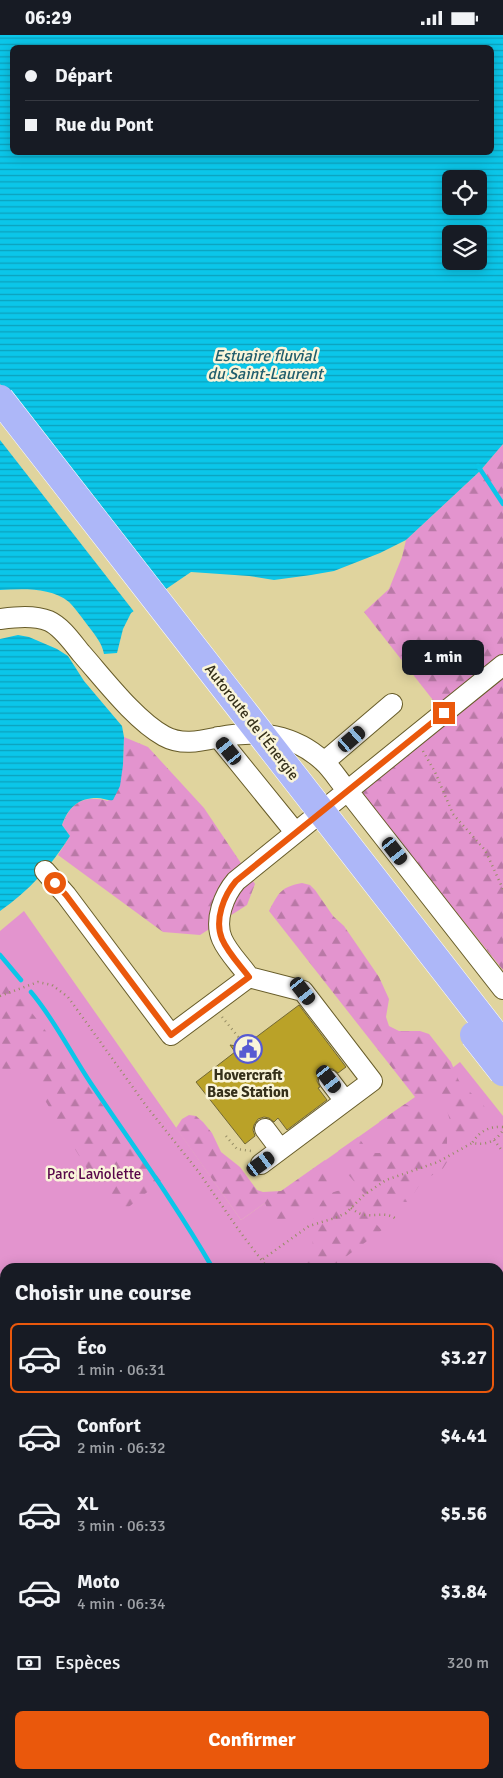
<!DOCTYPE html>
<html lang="fr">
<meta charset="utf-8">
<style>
body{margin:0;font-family:Signika,sans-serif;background:#242831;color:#f1f3f6;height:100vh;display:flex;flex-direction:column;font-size:19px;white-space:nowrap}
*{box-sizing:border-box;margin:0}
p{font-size:16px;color:#9ea1a6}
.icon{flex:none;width:28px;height:28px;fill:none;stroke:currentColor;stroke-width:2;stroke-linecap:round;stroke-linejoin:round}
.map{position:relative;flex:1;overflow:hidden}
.side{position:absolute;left:0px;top:1228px;width:504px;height:516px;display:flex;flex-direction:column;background:#171b24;border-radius:15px 15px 0 0;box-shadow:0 2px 12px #0003}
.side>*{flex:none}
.hud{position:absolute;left:10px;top:10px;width:484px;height:110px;border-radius:8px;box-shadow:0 2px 12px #0003;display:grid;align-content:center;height:110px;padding:0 15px;background:#171b24}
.tools{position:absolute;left:442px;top:135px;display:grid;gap:10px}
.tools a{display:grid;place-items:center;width:45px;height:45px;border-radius:8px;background:#171b24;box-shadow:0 2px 12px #0003;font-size:25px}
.end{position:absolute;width:22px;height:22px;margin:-11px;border:6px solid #ea580c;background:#fff;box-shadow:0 0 0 2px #fff}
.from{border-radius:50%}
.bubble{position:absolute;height:35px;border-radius:8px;background:#171b24;box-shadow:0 2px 12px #0003;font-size:16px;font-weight:800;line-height:35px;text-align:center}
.car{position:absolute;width:15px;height:30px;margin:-15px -8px;border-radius:6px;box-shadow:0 0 4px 1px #0007;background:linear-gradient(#222 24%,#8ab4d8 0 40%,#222 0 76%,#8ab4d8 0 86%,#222 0)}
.hud b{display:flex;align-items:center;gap:18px;height:48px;font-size:19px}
.hud b+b{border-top:1px solid #363941}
.hud i{width:12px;height:12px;background:#f1f3f6}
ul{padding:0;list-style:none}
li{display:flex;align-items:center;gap:15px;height:70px;margin:0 10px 8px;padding:0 5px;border:2px solid transparent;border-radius:8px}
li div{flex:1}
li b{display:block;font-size:19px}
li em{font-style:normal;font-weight:800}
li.on{border-color:#ea580c}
li>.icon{width:45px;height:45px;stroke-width:1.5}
h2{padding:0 15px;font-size:22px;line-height:60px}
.pay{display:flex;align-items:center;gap:12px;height:55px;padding:0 15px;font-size:19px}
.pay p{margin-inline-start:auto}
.action{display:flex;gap:10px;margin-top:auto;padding:10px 15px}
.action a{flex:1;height:58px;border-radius:8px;background:#ea580c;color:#fff;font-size:20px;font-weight:800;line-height:58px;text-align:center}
.status{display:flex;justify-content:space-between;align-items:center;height:35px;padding:0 25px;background:#171b24;direction:ltr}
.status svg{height:14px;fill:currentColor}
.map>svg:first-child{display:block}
</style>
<div class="status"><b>06:29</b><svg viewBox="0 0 49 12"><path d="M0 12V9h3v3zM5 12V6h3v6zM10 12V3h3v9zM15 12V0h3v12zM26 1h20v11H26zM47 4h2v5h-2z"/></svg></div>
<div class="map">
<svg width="503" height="1743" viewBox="0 0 503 1743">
<defs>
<pattern id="forest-firs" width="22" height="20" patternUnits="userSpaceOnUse" patternTransform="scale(1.25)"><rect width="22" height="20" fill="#e394ce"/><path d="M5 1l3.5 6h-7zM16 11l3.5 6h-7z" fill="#b979a6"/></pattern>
<pattern id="water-rules" width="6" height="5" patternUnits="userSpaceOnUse" patternTransform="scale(1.25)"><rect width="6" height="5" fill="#0bc6e9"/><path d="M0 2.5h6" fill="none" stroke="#0ca1bc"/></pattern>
</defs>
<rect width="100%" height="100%" fill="#e0d49e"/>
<path fill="#e394ce" d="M 24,876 L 241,1185 L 415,1062 L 460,1027 L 503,1081 L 503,1341 L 499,1335 L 499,1232 L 5,1232 L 5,1739 L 250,1739 L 242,1743 L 0,1743 L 0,896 Z
M 503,1511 L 503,1573 L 499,1575 L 499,1514 Z"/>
<path fill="url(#forest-firs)" d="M 503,409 L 503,935 L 358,755 L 447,683 L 364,577 L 389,554 L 402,522 L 406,505 L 480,436 Z
M 124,702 L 148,712 L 204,773 L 255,849 L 247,870 L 200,900 L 163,897 L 58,820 L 70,801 L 62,790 C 70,768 84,759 108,766 L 123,730 Z
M 302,848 L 310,850 L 315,855 L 333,881 L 344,891 L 379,942 L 389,964 L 386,982 L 389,991 L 399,996 L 420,996 L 429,999 L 451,1027 L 459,1046 L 485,1072 L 490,1081 L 488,1087 L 465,1102 C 444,1095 454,1074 438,1065 C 432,1062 422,1062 415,1062 L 269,876 C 279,857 281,852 302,848 Z
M 0,946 L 12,952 L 161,1146 L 120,1179 L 105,1163 L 30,1041 L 0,1033 Z
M 405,1069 L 432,1083 L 445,1094 L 447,1103 L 447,1127 L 442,1135 L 423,1145 L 412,1161 L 410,1166 L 407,1167 L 394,1166 L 390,1174 L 375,1188 L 382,1195 L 332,1232 L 305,1232 L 313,1210 L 311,1200 L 314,1180 L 323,1165 L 328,1159 L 337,1156 L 345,1155 L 350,1157 L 362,1169 L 367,1169 L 370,1165 L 340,1130 L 338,1116 L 358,1102 L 370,1118 L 381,1118 L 386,1115 C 389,1104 385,1097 379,1087 Z
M 189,1080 L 196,1081 L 203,1087 L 212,1098 L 221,1117 L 240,1132 L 257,1155 L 263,1157 L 281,1156 L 325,1125 L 330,1138 L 325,1154 L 289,1192 L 280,1192 L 272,1184 L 265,1168 L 241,1185 L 176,1093 L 182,1084 Z"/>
<path fill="url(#water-rules)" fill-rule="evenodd" d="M 0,0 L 503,0 L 503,409 L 480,436 L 406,505 L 380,518 L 334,536 L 311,540 L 274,545 L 249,541 L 191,537 L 131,578 L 123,594 L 117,618 L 104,619 C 102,608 95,600 89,592 C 83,584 76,574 69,567 C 50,552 23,554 0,555 ZM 12,12 L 491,12 L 491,118 L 12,118 ZM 451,144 L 479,144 L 479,171 L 451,171 ZM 451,199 L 479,199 L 479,226 L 451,226 Z
M 18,600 L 29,602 L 57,614 L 68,621 L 84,646 L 122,691 L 124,702 L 123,730 L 120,751 L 113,765 C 107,766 103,763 97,763 C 78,763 68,773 62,790 L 70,801 C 51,831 29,856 0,876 L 0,604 Z"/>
<path fill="#e0d49e" d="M 0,349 L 163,559 L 135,578 L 0,405 Z"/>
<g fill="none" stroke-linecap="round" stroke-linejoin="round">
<path stroke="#0bc6e9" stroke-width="4.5" d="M 478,431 L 503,469
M 0,920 L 21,945
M 31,957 C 54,984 70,1017 90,1047 C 131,1108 175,1168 212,1232"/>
</g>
<path fill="#baa228" stroke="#736835" d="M 299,970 L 346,1032 L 338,1038 L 333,1034 L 327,1033 L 321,1036 L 318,1040 L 317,1046 L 320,1052 L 318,1053 L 327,1065 L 287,1095 L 278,1083 L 274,1087 L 269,1083 L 264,1082 L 258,1084 L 254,1090 L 253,1095 L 255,1101 L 245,1109 L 196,1047 L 235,1017 L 230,1010 L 243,1012 Z"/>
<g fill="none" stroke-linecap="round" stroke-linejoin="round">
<defs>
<path id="minor" d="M 0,584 C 16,582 34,580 49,586 C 62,592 72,607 81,618 C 104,644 135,685 164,701 C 182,711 201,706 220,702 C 257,694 295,700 323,726 C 332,734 339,746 347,755 L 503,954
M 218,702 L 295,797
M 324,727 L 392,669
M 45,836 L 66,860 L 171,1000 L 249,942 C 241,930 228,918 222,904 C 214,885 224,860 236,846 L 503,630
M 249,942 L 303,956 L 372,1046 L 261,1129
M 329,1045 L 345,1066
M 265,1094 L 280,1114
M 499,1346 L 503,1353
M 499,1401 L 503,1398
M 499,1460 L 503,1459
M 0,1691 L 5,1699
M 32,1739 L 35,1743"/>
<path id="major" d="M 499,1597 L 503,1595
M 499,1636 L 503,1633
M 265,1743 L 273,1739
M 306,1743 L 309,1739
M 349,1743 L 353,1739"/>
</defs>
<use href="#minor" stroke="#675c29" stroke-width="22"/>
<use href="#major" stroke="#fff" stroke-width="28"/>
<path stroke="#968d65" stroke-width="2.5" stroke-dasharray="1 4" stroke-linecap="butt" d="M 423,716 L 435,737 L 453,779 L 485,815 L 503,854
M 0,961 L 38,947 L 52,950 L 68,962 L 147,1072 L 198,1136 L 243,1201 L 267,1232
M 222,982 L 245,1010
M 503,1092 C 489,1091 480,1096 472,1108 C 485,1110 495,1108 503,1095
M 226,1101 L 237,1114 L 251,1116
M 494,1105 L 503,1117
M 351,1173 C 356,1177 361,1180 367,1180 C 378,1181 387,1177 396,1184
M 263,1224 L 309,1191 L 335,1183 L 346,1178 L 364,1160 L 386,1145 L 438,1127 L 472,1108
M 0,1531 L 5,1526
M 0,1578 L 5,1585
M 0,1642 L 5,1639
M 110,1739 L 115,1743
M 232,1743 L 240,1739
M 380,1743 L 385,1739"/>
<use href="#minor" stroke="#fff" stroke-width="20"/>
<use href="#major" stroke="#ced4fb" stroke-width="26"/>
<defs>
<path id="highway-bridge" d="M 0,364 L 503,1010
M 474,1000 L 503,1037"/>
</defs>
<use href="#highway-bridge" stroke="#fff" stroke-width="29" stroke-linecap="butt"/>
<use href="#highway-bridge" stroke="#adb7f8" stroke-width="28"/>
</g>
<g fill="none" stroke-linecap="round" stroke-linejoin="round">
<path stroke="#ea580c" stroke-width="6" d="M 55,848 L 66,860 L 171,1000 L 249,942 C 240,930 228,918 222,904 C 214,885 224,860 236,846 L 444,678"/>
</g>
<defs>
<symbol id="civic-ring" viewBox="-11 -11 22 22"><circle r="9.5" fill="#faf5da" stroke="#575ad2" stroke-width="1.5"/><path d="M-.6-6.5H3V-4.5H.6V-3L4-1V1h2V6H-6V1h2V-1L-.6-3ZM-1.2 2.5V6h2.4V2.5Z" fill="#575ad2"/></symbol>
</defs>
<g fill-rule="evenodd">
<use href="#civic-ring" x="232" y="998" width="32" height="32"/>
</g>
<g text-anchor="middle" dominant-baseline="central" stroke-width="5" stroke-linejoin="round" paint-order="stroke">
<g font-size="15" fill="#36311b" stroke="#faf5da">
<text transform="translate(252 687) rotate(52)">Autoroute de l'Énergie</text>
</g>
<g font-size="15" font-weight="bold" fill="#36311b" stroke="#faf5da">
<text x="248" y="1040">Hovercraft<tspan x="248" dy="17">Base Station</tspan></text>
</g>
<g font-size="15" fill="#58074a" stroke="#faf5da">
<text x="94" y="1139">Parc Laviolette</text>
</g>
<g font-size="16" font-style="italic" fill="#205d6c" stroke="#faf5da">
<text x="265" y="321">Estuaire fluvial<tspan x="265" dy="18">du Saint-Laurent</tspan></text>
</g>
</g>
</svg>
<div class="tools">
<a><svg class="icon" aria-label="locate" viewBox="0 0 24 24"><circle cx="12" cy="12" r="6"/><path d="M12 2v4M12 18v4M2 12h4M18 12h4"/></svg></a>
<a><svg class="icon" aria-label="layers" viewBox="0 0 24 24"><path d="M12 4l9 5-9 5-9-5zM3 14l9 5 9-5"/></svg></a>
</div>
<i class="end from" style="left:55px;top:848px"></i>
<i class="end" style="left:444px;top:678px"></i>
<div class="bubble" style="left:402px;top:605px;width:82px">1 min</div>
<i class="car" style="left:352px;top:704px;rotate:49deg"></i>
<i class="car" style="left:229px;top:716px;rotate:321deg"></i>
<i class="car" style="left:395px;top:816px;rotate:142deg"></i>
<i class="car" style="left:303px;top:956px;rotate:142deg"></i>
<i class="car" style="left:329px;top:1044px;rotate:143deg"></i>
<i class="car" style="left:261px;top:1129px;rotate:54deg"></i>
<div class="hud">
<b><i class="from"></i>Départ</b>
<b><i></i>Rue du Pont</b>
</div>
<section class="side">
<h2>Choisir une course</h2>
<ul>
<li class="on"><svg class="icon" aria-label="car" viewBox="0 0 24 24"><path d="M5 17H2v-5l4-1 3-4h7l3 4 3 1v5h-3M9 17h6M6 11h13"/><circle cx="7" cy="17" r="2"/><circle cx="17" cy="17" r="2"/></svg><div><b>Éco</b><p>1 min · 06:31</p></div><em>$3.27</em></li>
<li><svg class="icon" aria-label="car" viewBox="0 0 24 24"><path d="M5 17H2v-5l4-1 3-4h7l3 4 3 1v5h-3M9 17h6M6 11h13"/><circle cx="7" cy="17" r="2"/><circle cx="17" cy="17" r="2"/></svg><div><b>Confort</b><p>2 min · 06:32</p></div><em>$4.41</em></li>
<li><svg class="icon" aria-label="car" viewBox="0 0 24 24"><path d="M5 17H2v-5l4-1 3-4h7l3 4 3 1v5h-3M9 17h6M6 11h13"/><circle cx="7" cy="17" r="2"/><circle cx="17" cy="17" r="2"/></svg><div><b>XL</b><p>3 min · 06:33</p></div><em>$5.56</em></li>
<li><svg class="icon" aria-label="car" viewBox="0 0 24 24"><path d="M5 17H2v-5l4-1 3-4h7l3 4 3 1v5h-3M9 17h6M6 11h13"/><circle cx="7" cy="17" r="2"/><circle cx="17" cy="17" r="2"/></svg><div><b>Moto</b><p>4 min · 06:34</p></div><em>$3.84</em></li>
</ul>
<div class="pay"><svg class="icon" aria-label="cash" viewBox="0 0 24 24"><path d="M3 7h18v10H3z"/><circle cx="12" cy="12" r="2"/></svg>Espèces<p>320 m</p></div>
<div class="action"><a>Confirmer</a></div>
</section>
</div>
